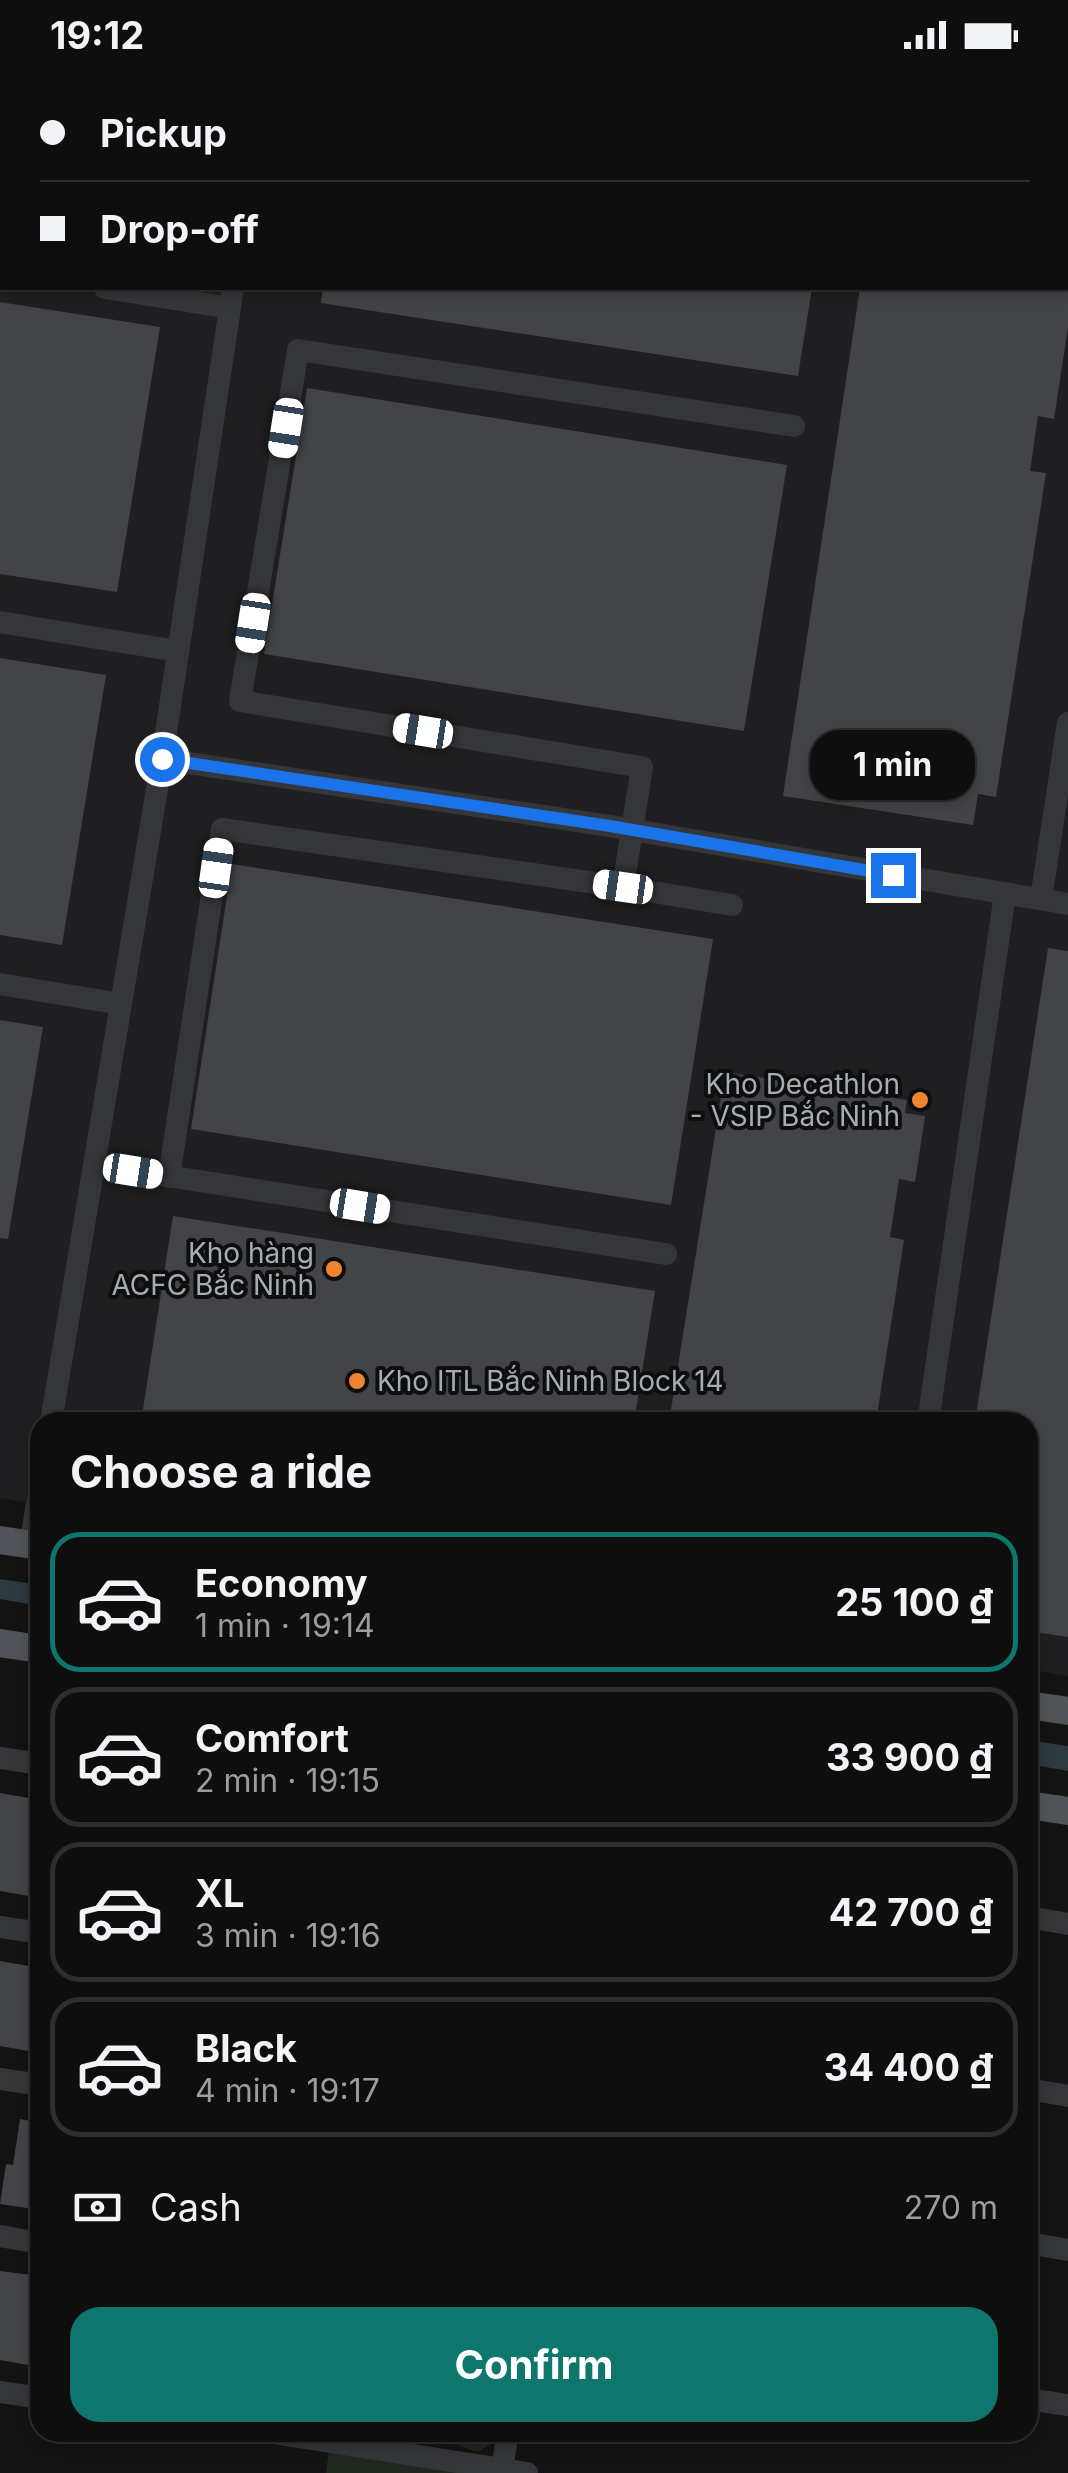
<!DOCTYPE html>
<meta charset="utf-8">
<style>
body{margin:0;font-family:Inter,sans-serif;background:#171718;color:#f1f3f6;height:100vh;display:flex;flex-direction:column;font-size:38px;white-space:nowrap}
*{box-sizing:border-box;margin:0}
p{font-size:32px;color:#9b9c9e}
.icon{flex:none;width:55px;height:55px;fill:none;stroke:currentColor;stroke-width:2;stroke-linecap:round;stroke-linejoin:round}
.map{position:relative;flex:1;overflow:hidden}
.panel{position:absolute;left:30px;top:1342px;width:1008px;height:1030px;display:flex;flex-direction:column;background:#0e0e0f;border-radius:30px;box-shadow:0 5px 15px #0003,0 0 0 2px #2e2e2f}
.panel>*{flex:none}
.top-card{position:absolute;left:0px;top:0px;width:1070px;height:220px;box-shadow:0 5px 15px #0003,0 0 0 2px #2e2e2f;display:grid;align-content:center;height:220px;padding:0 40px;background:#0e0e0f}
.end{position:absolute;width:45px;height:45px;margin:-22px;border:12px solid #1a73e8;background:#fff;box-shadow:0 0 0 5px #fff}
.from{border-radius:50%}
.bubble{position:absolute;height:70px;border-radius:30px;background:#0e0e0f;box-shadow:0 5px 15px #0003,0 0 0 2px #2e2e2f;font-size:32px;font-weight:700;line-height:70px;text-align:center}
.car{position:absolute;width:30px;height:60px;margin:-30px -15px;border-radius:12px;box-shadow:0 0 8px 2px #0007;background:linear-gradient(#fff 24%,#345 0 40%,#fff 0 76%,#345 0 86%,#fff 0)}
.top-card b{display:flex;align-items:center;gap:35px;height:95px;font-size:38px}
.top-card b+b{border-top:2px solid #2e2e2f}
.top-card i{width:25px;height:25px;background:#f1f3f6}
ul{padding:0;list-style:none}
li{display:flex;align-items:center;gap:30px;height:140px;margin:0 20px 15px;padding:0 20px;border:5px solid #2e2e2f;border-radius:30px}
li div{flex:1}
li b{display:block;font-size:38px}
li em{font-style:normal;font-weight:700}
li.selected{border-color:#0f766e}
li>.icon{width:90px;height:90px;stroke-width:1.5}
h2{padding:0 40px;font-size:45px;line-height:120px}
.pay{display:flex;align-items:center;gap:25px;height:110px;padding:0 40px;font-size:38px}
.pay p{margin-inline-start:auto}
.cta{display:flex;gap:20px;margin-top:auto;padding:20px 40px}
.cta a{flex:1;height:115px;border-radius:30px;background:#0f766e;color:#fff;font-size:40px;font-weight:700;line-height:115px;text-align:center}
.status{display:flex;justify-content:space-between;align-items:center;height:70px;padding:0 50px;background:#0e0e0f;direction:ltr}
.status svg{height:28px;fill:currentColor}
.map>svg:first-child{display:block}
</style>
<div class="status"><b>19:12</b><svg viewBox="0 0 49 12"><path d="M0 12V9h3v3zM5 12V6h3v6zM10 12V3h3v9zM15 12V0h3v12zM26 1h20v11H26zM47 4h2v5h-2z"/></svg></div>
<div class="map">
<svg width="1068" height="2403" viewBox="0 0 1068 2403">
<rect width="100%" height="100%" fill="#131314"/>
<path fill="#1f1f21" fill-rule="evenodd" d="M 0,0 L 1068,0 L 1068,1606 L 1028,1599 L 1028,1352 L 40,1352 L 40,1435 L 0,1428 ZM 2,2 L 1068,2 L 1068,218 L 2,218 Z"/>
<path fill="#20271f" d="M 447,2363 L 447,2362 L 496,2363 L 494,2372 L 478,2382 L 451,2373 Z
M 329,2380 L 470,2403 L 326,2403 Z"/>
<path fill="#2c393d" d="M 0,1509 L 40,1515 L 40,1536 L 0,1529 Z
M 1028,1670 L 1068,1676 L 1068,1701 L 1028,1694 Z"/>
<path fill="#424448" d="M 323,218 L 812,218 L 798,306 L 321,233 Z
M 860,218 L 1068,218 L 1068,257 L 1054,349 L 1038,346 L 1030,401 L 1046,403 L 996,727 L 978,724 L 973,755 L 783,726 Z
M 0,232 L 160,257 L 117,522 L 0,504 Z
M 307,318 L 787,395 L 744,661 L 264,584 Z
M 0,588 L 106,605 L 62,875 L 0,865 Z
M 232,794 L 713,869 L 671,1135 L 191,1059 Z
M 1048,878 L 1068,881 L 1068,1567 L 1028,1561 L 1028,1352 L 975,1352 Z
M 0,950 L 43,957 L 8,1169 L 0,1168 Z
M 725,1002 L 907,1030 L 905,1043 L 925,1046 L 915,1112 L 899,1109 L 890,1167 L 904,1170 L 876,1352 L 669,1352 Z
M 173,1146 L 655,1221 L 634,1352 L 141,1352 Z
M 0,1723 L 40,1730 L 40,1828 L 0,1821 Z
M 0,1891 L 40,1898 L 40,1983 L 0,1976 Z
M 20,2049 L 40,2053 L 40,2140 L 0,2134 L 6,2094 L 13,2095 Z
M 0,2201 L 40,2206 L 40,2297 L 0,2290 Z"/>
<g fill="none" stroke-linecap="round" stroke-linejoin="round">
<path stroke="#343639" stroke-width="22" d="M 743,0 L 758,2
M 267,2 L 268,0
M 892,2 L 892,0
M 0,200 L 2,200
M 105,218 L 230,238
M 0,552 L 177,581
M 162,689 L 233,218
M 623,817 L 732,835
M 1041,829 L 1068,653
M 0,914 L 121,934
M 97,1095 L 666,1184
M 169,1107 L 222,759 L 623,817 L 642,697 L 240,631 L 298,280 L 794,356
M 51,1352 L 162,689 L 610,756 L 1068,834
M 928,1352 L 1005,824
M 30,1475 L 40,1417
M 0,1688 L 40,1694
M 1028,1847 L 1068,1854
M 0,1857 L 40,1863
M 0,2009 L 40,2015
M 1028,2019 L 1068,2026
M 0,2166 L 40,2173
M 1028,2173 L 1068,2180
M 0,2322 L 40,2328
M 1028,2329 L 1068,2335
M 267,2362 L 527,2403
M 502,2399 L 508,2362"/>
<path stroke="#505458" stroke-width="28" d="M 0,1470 L 40,1476
M 0,1573 L 40,1579
M 1028,1635 L 1068,1641
M 1028,1735 L 1068,1741"/>
</g>
<g fill="none" stroke-linecap="round" stroke-linejoin="round">
<path stroke="#1a73e8" stroke-width="12" d="M 162,689 L 610,756 L 893,805"/>
</g>
<g fill="#f1842e" stroke="#0e0e0f" stroke-width="4">
<circle cx="920" cy="1030" r="10"/>
<circle cx="334" cy="1199" r="10"/>
<circle cx="357" cy="1311" r="10"/>
</g>
<g text-anchor="middle" dominant-baseline="central" stroke-width="8" stroke-linejoin="round" paint-order="stroke">
<g font-size="28" fill="#a4adb5" stroke="#0e0e0f" text-anchor="end">
<text x="900" y="1014">Kho Decathlon<tspan x="900" dy="32">- VSIP Bắc Ninh</tspan></text>
<text x="314" y="1183">Kho hàng<tspan x="314" dy="32">ACFC Bắc Ninh</tspan></text>
<text x="377" y="1311" text-anchor="start">Kho ITL Bắc Ninh Block 14</text>
</g>
</g>
</svg>
<i class="end from" style="left:162px;top:689px"></i>
<i class="end" style="left:893px;top:805px"></i>
<div class="bubble" style="left:810px;top:660px;width:165px">1 min</div>
<i class="car" style="left:286px;top:358px;rotate:189deg"></i>
<i class="car" style="left:253px;top:553px;rotate:189deg"></i>
<i class="car" style="left:423px;top:661px;rotate:279deg"></i>
<i class="car" style="left:216px;top:798px;rotate:8deg"></i>
<i class="car" style="left:623px;top:817px;rotate:278deg"></i>
<i class="car" style="left:133px;top:1101px;rotate:99deg"></i>
<i class="car" style="left:360px;top:1136px;rotate:99deg"></i>
<div class="top-card">
<b><i class="from"></i>Pickup</b>
<b><i></i>Drop-off</b>
</div>
<section class="panel">
<h2>Choose a ride</h2>
<ul>
<li class="selected"><svg class="icon" aria-label="car" viewBox="0 0 24 24"><path d="M5 17H2v-5l4-1 3-4h7l3 4 3 1v5h-3M9 17h6M6 11h13"/><circle cx="7" cy="17" r="2"/><circle cx="17" cy="17" r="2"/></svg><div><b>Economy</b><p>1 min · 19:14</p></div><em>25 100 ₫</em></li>
<li><svg class="icon" aria-label="car" viewBox="0 0 24 24"><path d="M5 17H2v-5l4-1 3-4h7l3 4 3 1v5h-3M9 17h6M6 11h13"/><circle cx="7" cy="17" r="2"/><circle cx="17" cy="17" r="2"/></svg><div><b>Comfort</b><p>2 min · 19:15</p></div><em>33 900 ₫</em></li>
<li><svg class="icon" aria-label="car" viewBox="0 0 24 24"><path d="M5 17H2v-5l4-1 3-4h7l3 4 3 1v5h-3M9 17h6M6 11h13"/><circle cx="7" cy="17" r="2"/><circle cx="17" cy="17" r="2"/></svg><div><b>XL</b><p>3 min · 19:16</p></div><em>42 700 ₫</em></li>
<li><svg class="icon" aria-label="car" viewBox="0 0 24 24"><path d="M5 17H2v-5l4-1 3-4h7l3 4 3 1v5h-3M9 17h6M6 11h13"/><circle cx="7" cy="17" r="2"/><circle cx="17" cy="17" r="2"/></svg><div><b>Black</b><p>4 min · 19:17</p></div><em>34 400 ₫</em></li>
</ul>
<div class="pay"><svg class="icon" aria-label="cash" viewBox="0 0 24 24"><path d="M3 7h18v10H3z"/><circle cx="12" cy="12" r="2"/></svg>Cash<p>270 m</p></div>
<div class="cta"><a>Confirm</a></div>
</section>
</div>
